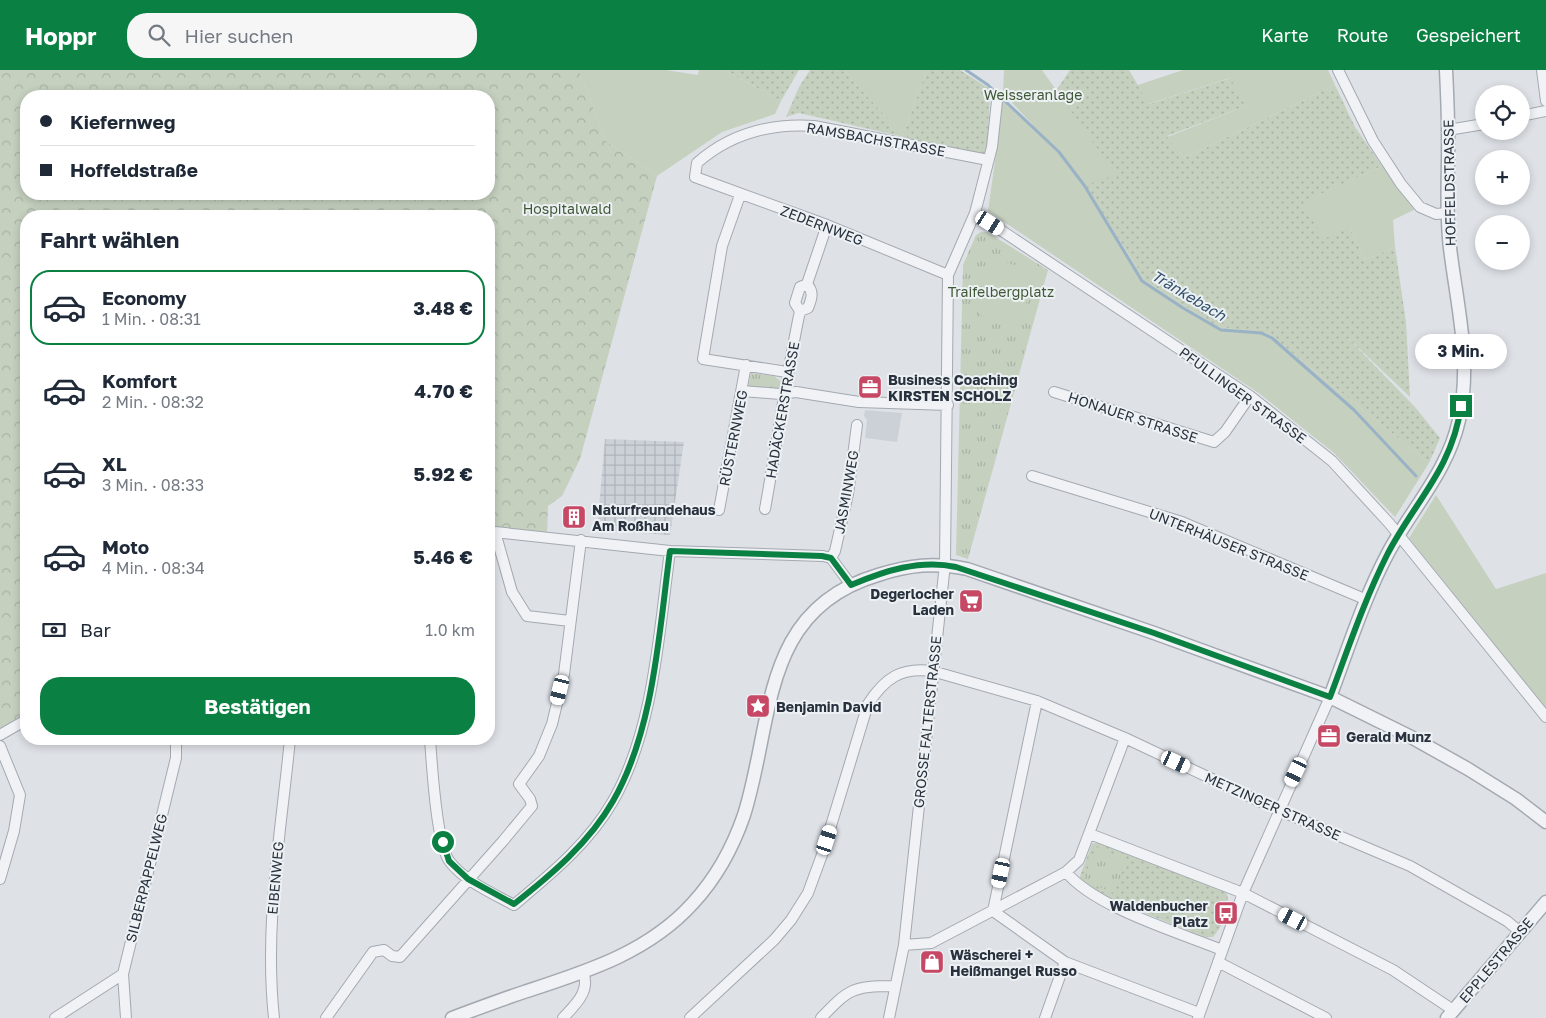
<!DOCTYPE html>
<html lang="de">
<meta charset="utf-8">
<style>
body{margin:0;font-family:"Golos Text",sans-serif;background:#f6f6f7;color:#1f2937;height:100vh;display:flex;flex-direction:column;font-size:19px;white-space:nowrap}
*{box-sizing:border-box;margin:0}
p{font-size:16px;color:#747a83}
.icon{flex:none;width:28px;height:28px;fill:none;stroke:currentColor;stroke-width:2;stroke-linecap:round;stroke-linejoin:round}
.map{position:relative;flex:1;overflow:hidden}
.details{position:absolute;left:20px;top:140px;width:475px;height:535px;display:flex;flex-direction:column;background:#fff;border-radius:20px;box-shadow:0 2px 8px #0003}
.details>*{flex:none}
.banner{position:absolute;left:20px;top:20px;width:475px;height:110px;border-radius:20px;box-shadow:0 2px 8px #0003;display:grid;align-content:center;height:110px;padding:0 20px;background:#fff}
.fabs{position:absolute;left:1475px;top:15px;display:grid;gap:10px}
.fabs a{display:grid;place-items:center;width:55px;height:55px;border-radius:50%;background:#fff;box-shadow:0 2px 8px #0003;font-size:25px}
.end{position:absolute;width:22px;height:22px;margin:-11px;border:6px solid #0b8043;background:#fff;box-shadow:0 0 0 2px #fff}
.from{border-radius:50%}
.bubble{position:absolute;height:35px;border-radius:18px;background:#fff;box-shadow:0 2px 8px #0003;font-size:16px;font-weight:700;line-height:35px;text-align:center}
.car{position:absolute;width:15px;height:30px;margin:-15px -8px;border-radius:6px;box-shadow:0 0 4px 1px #0007;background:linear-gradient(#fff 24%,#345 0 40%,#fff 0 76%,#345 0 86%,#fff 0)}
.banner b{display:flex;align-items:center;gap:18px;height:48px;font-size:19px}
.banner b+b{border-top:1px solid #e0e1e3}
.banner i{width:12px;height:12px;background:#1f2937}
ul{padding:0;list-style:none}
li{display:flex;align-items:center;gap:15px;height:75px;margin:0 10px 8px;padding:0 10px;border:2px solid transparent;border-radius:20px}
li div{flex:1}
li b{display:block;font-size:19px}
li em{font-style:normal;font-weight:700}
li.selected{border-color:#0b8043}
li>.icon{width:45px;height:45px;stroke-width:1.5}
h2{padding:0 20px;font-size:22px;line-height:60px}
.pay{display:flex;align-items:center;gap:12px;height:55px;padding:0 20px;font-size:19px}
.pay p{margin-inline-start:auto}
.cta{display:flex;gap:10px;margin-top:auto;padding:10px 20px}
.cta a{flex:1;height:58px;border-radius:20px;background:#0b8043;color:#fff;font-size:20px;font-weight:700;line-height:58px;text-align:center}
header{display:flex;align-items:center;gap:30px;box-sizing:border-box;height:70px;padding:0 25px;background:#0b8043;color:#fff}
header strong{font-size:24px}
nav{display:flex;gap:28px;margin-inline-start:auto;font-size:18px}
.search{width:350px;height:45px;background:#f6f6f7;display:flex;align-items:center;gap:12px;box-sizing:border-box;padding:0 18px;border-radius:20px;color:#747a83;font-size:19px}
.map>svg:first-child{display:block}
</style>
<header>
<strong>Hoppr</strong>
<div class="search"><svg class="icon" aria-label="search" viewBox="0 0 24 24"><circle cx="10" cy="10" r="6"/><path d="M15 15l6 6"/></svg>Hier suchen</div>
<nav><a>Karte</a><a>Route</a><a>Gespeichert</a></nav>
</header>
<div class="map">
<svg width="1546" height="948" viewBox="0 0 1546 948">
<defs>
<pattern id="industrial-grid" width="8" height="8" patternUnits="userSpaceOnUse" patternTransform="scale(1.25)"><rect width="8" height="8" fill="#ccd1d8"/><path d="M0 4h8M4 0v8" fill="none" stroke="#afb4ba"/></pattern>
<pattern id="grass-dots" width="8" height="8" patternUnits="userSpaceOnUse" patternTransform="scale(1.25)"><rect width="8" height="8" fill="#c5d0bf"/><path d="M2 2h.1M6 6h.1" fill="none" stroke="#a9b3a5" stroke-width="1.8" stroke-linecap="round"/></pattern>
<pattern id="forest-crowns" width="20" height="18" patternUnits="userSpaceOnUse" patternTransform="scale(1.25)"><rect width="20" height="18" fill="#c5d0bf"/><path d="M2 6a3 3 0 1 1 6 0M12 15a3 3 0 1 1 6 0" fill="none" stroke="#a9b3a5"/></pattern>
<pattern id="park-tufts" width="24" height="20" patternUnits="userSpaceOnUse" patternTransform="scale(1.25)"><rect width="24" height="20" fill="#c5d0bf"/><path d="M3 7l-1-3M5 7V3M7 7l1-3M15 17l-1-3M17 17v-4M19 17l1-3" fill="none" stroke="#a9b3a5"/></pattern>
</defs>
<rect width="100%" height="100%" fill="#dee2e7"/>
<path fill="#ccd1d8" d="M 865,340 L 902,343 L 897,372 L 865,368 L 867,350 L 864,346 Z"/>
<path fill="url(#industrial-grid)" d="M 605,369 L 684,372 L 670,465 L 597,460 Z"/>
<path fill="url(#grass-dots)" d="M 724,0 L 799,0 L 781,31 Z
M 810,0 L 843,0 L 903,65 L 927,0 L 960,0 L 990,19 L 987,86 L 799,43 L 786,47 L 799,17 Z
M 1070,0 L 1129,0 L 1149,34 L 1231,8 L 1246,36 L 1167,66 L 1184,88 L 1335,15 L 1355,57 L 1382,96 L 1304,132 L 1350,158 L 1365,190 L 1395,177 L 1406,252 L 1410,327 L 1347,267 L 1415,337 L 1440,368 L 1429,393 L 1270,265 L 1216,256 L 1146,211 L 1075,102 L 1032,56 Z
M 1098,772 L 1224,820 C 1235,832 1222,857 1213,867 L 1205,867 L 1111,830 L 1080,811 L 1080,806 L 1092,774 Z"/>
<path fill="url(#forest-crowns)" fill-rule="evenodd" d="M 0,0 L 579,0 L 606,71 L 657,106 L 580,389 L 562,426 L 548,436 L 547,466 L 489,461 L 489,146 L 26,146 L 26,650 L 0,665 ZM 26,26 L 489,26 L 489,124 L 26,124 Z"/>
<path fill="url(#park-tufts)" d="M 981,162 L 987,162 L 1048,200 L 968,489 L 956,485 L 963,195 L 976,165 Z
M 751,303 L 774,306 L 783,313 L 782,321 L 748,318 Z
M 1097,777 L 1127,790 L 1114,823 L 1083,810 Z"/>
<path fill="#c5d0bf" d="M 579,0 L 666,0 L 698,5 L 699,0 L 724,0 L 781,31 L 775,44 L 722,62 L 657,106 L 606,71 Z
M 843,0 L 927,0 L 903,65 Z
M 1004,0 L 1042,0 L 1116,105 L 1085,115 L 1067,92 L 1146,211 L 1216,256 L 1270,265 L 1429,393 L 1395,447 L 1334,383 L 1260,324 L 988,141 L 997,77 L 1000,26 L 1044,67 L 1003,23 Z
M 1183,0 L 1328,0 L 1335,15 L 1184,88 L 1167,67 L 1246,36 L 1230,8 L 1148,34 L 1138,15 Z
M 1382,96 L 1390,99 L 1420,137 L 1393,150 L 1395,177 L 1365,190 L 1350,158 L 1323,169 L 1303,132 Z
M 994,189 L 1035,201 L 1020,256 L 979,245 Z
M 1436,425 L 1496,519 L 1546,503 L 1546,638 L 1409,468 Z"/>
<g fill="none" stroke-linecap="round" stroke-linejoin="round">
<path stroke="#9ab2c5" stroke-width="3" d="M 966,0 L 988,15 L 1059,82 L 1084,115 L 1142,211 L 1183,238 L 1221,260 L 1261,263 L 1272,268 L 1354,340 L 1416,406"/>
<defs>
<path id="minor" d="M 1338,0 L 1373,71 L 1401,114 L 1420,137 L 1436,144 L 1448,143
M 1542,0 L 1546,31
M 1521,46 L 1546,41
M 1448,60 L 1484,54
M 740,125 L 722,176 L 703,289 L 787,302
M 975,143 L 1250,326 L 1332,391 L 1389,453 L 1546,647
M 948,205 L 827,155 L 695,107 L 697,93 C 731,63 770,53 814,56 L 988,90
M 800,241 L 808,238 C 812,228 814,222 807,214
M 742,321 L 780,324 L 796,322 L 859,332 L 948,335
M 1054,322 L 1214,372 L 1225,362 L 1250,326
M 1032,406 L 1182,452 L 1367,530
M 765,439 C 777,373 786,307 800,241 L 795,233 L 800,217 L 807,214 L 827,155
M 719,440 L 746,295
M 831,488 L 835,481 L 848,424 L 857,355
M 570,551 L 527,546 L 512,522 L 495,462 L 670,481 L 823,486 L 831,488 L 851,515
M 1037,631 L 993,841 L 1065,892 L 1199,943
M 0,665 L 26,650
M 430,669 C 432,694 436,775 450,792 C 466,812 492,823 514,835 C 551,804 589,773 613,731 C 654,660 659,561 670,481
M 0,676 L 20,725 L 14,761 L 0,809
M 1090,764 L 1243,823 L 1393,900 L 1453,940
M 1066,802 C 1096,838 1178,862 1222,880
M 904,875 L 931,873 L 1066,802 L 1079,790 L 1125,668
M 1218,892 L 1326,948
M 55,948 L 123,904
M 126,948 L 123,904 L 176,688 L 176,669
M 274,948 C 264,855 281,762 290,669
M 326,948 L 373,882 L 384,880 L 392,886 L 400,887 L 503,771 L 532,736 L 530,729 L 519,714 L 539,686 L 552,654 L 564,604 L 581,470
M 563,948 C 575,935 591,921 583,902
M 690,948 L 774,870 L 791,850 L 808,823 L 823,782 L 868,634 C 885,608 901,597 932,601 L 1037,631 L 1125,668 L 1278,740 L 1410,796 L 1507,851 L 1519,861
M 821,948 C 849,919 852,916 894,916
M 889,948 L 904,875 L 945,494 L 948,205 L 975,143 L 992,77 L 997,31
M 1045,948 L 1065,892
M 1198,948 L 1243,823 L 1330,627"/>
<path id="tertiary" d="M 1330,627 C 1348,579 1364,528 1388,483 C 1412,438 1448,401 1459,350 C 1472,292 1457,236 1450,178 C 1445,139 1449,100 1448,61 C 1448,40 1447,20 1446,0
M 452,948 C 476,939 500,930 524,922 C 585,902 648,883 693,833 C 716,808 733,777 744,745 C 774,650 760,540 878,505 C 909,495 935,492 967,499 L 1154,563 L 1330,627 L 1411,667 L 1468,699 L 1516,729 L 1546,752
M 1447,948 L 1546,832"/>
</defs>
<use href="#minor" stroke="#a4a9b1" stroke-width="12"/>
<use href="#tertiary" stroke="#a4a9b1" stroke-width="15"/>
<use href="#minor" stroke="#f0f2f5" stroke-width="10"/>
<use href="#tertiary" stroke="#f0f2f5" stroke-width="12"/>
</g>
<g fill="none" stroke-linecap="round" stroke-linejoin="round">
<path stroke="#0b8043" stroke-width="6" d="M 443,772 L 449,791 L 468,809 L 514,834 C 551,805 589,773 613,731 C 654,660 659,562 670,481 L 822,486 L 831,488 L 851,515 C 884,501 920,489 956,497 L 1154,563 L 1330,627 C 1348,579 1364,531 1387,485 C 1414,432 1452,400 1461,336"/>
</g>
<defs>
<symbol id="office-square" viewBox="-11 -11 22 22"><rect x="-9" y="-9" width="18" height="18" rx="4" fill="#c64865" stroke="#edf1f4"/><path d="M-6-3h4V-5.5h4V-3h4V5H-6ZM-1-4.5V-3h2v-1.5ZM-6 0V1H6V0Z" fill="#fff"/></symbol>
<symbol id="building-square" viewBox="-11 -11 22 22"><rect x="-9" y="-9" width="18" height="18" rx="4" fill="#c64865" stroke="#edf1f4"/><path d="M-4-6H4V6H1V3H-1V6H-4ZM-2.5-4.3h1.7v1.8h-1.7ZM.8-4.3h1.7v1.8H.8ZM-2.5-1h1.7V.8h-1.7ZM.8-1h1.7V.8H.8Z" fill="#fff"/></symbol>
<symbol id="supermarket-square" viewBox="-11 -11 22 22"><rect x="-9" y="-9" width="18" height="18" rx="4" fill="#c64865" stroke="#edf1f4"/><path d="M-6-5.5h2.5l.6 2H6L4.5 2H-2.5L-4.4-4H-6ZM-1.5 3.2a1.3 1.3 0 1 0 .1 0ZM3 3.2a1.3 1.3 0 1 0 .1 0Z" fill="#fff"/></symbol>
<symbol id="sight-square" viewBox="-11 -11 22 22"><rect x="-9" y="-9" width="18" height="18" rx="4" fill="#c64865" stroke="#edf1f4"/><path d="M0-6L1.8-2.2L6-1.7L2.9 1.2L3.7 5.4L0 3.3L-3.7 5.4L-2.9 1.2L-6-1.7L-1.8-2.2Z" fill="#fff"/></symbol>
<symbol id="bus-square" viewBox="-11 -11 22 22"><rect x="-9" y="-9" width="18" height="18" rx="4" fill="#c64865" stroke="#edf1f4"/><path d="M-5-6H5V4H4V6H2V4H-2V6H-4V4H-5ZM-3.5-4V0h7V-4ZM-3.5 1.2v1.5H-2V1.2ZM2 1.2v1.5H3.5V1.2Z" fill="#fff"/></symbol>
<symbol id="shop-square" viewBox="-11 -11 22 22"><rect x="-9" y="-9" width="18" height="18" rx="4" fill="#c64865" stroke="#edf1f4"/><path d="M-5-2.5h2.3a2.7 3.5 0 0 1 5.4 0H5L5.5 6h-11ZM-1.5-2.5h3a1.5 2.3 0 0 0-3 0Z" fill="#fff"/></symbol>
</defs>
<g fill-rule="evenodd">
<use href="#office-square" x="856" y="303" width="28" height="28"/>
<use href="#building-square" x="560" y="433" width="28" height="28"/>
<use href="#supermarket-square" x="957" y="517" width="28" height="28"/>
<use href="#sight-square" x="744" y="622" width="28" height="28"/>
<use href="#office-square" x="1315" y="652" width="28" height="28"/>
<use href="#bus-square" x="1212" y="829" width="28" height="28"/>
<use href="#shop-square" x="918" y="878" width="28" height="28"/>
</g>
<g text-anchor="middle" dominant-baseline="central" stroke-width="4" stroke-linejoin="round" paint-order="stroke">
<g font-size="14" fill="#3f5836" stroke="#edf1f4">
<text x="1033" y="24">Weisseranlage</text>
<text x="567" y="138">Hospitalwald</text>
<text x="1001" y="221">Traifelbergplatz</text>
</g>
<g font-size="14" fill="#28313d" stroke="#edf1f4">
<text transform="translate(876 69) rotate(10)">RAMSBACHSTRASSE</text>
<text transform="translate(1449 113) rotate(-91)">HOFFELDSTRASSE</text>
<text transform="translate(822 155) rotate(21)">ZEDERNWEG</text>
<text transform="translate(1243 325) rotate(36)">PFULLINGER STRASSE</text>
<text transform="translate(782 340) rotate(-80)">HADÄCKERSTRASSE</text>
<text transform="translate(1133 347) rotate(18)">HONAUER STRASSE</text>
<text transform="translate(733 368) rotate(-79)">RÜSTERNWEG</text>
<text transform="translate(846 422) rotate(-80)">JASMINWEG</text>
<text transform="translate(1229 474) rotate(22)">UNTERHÄUSER STRASSE</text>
<text transform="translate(927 652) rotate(-84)">GROSSE FALTERSTRASSE</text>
<text transform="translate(1273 736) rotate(24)">METZINGER STRASSE</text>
<text transform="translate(146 808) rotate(-76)">SILBERPAPPELWEG</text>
<text transform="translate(275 808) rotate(-85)">EIBENWEG</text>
<text transform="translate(1496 890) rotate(-50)">EPPLESTRASSE</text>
</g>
<g font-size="14" font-weight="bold" fill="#28313d" stroke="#edf1f4" text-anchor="start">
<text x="888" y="309">Business Coaching<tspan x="888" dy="16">KIRSTEN SCHOLZ</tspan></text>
<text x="592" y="439">Naturfreundehaus<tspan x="592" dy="16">Am Roßhau</tspan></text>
<text x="954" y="523" text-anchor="end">Degerlocher<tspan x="954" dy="16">Laden</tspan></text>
<text x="776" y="636">Benjamin David</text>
<text x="1346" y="666">Gerald Munz</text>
<text x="1208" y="835" text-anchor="end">Waldenbucher<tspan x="1208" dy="16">Platz</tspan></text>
<text x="950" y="884">Wäscherei +<tspan x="950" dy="16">Heißmangel Russo</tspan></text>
</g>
<g font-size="15" font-style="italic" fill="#34536e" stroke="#edf1f4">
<text transform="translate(1189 225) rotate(31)">Tränkebach</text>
</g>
</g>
</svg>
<div class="fabs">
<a><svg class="icon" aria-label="locate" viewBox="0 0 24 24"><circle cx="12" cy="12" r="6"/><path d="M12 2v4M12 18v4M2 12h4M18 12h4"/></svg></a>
<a>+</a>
<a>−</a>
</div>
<i class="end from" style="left:443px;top:772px"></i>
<i class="end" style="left:1461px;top:336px"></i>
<div class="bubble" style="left:1415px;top:264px;width:92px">3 Min.</div>
<i class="car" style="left:990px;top:153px;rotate:123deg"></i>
<i class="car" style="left:560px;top:620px;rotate:194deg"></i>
<i class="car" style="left:1176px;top:692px;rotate:115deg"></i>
<i class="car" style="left:1296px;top:702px;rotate:205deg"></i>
<i class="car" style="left:827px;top:770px;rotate:18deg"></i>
<i class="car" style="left:1001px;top:803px;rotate:192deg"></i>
<i class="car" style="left:1293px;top:849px;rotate:297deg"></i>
<div class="banner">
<b><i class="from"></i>Kiefernweg</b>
<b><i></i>Hoffeldstraße</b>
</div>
<section class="details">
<h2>Fahrt wählen</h2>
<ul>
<li class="selected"><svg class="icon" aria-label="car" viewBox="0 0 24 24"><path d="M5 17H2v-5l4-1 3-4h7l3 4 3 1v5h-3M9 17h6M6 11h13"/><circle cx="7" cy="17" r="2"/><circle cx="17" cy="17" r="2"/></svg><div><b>Economy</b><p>1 Min. · 08:31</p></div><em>3.48 €</em></li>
<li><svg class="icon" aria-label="car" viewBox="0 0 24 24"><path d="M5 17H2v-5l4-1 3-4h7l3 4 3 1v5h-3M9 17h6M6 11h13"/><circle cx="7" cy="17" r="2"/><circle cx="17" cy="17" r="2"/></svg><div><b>Komfort</b><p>2 Min. · 08:32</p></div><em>4.70 €</em></li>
<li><svg class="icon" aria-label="car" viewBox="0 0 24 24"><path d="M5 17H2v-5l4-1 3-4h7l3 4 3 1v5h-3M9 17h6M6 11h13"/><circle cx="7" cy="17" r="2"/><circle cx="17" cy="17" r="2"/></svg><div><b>XL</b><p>3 Min. · 08:33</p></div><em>5.92 €</em></li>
<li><svg class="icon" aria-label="car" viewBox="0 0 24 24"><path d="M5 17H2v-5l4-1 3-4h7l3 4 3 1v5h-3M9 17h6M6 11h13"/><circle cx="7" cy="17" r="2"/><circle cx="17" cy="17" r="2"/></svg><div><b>Moto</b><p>4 Min. · 08:34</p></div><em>5.46 €</em></li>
</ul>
<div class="pay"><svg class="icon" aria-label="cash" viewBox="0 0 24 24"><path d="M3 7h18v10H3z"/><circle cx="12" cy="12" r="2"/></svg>Bar<p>1.0 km</p></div>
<div class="cta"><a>Bestätigen</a></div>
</section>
</div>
